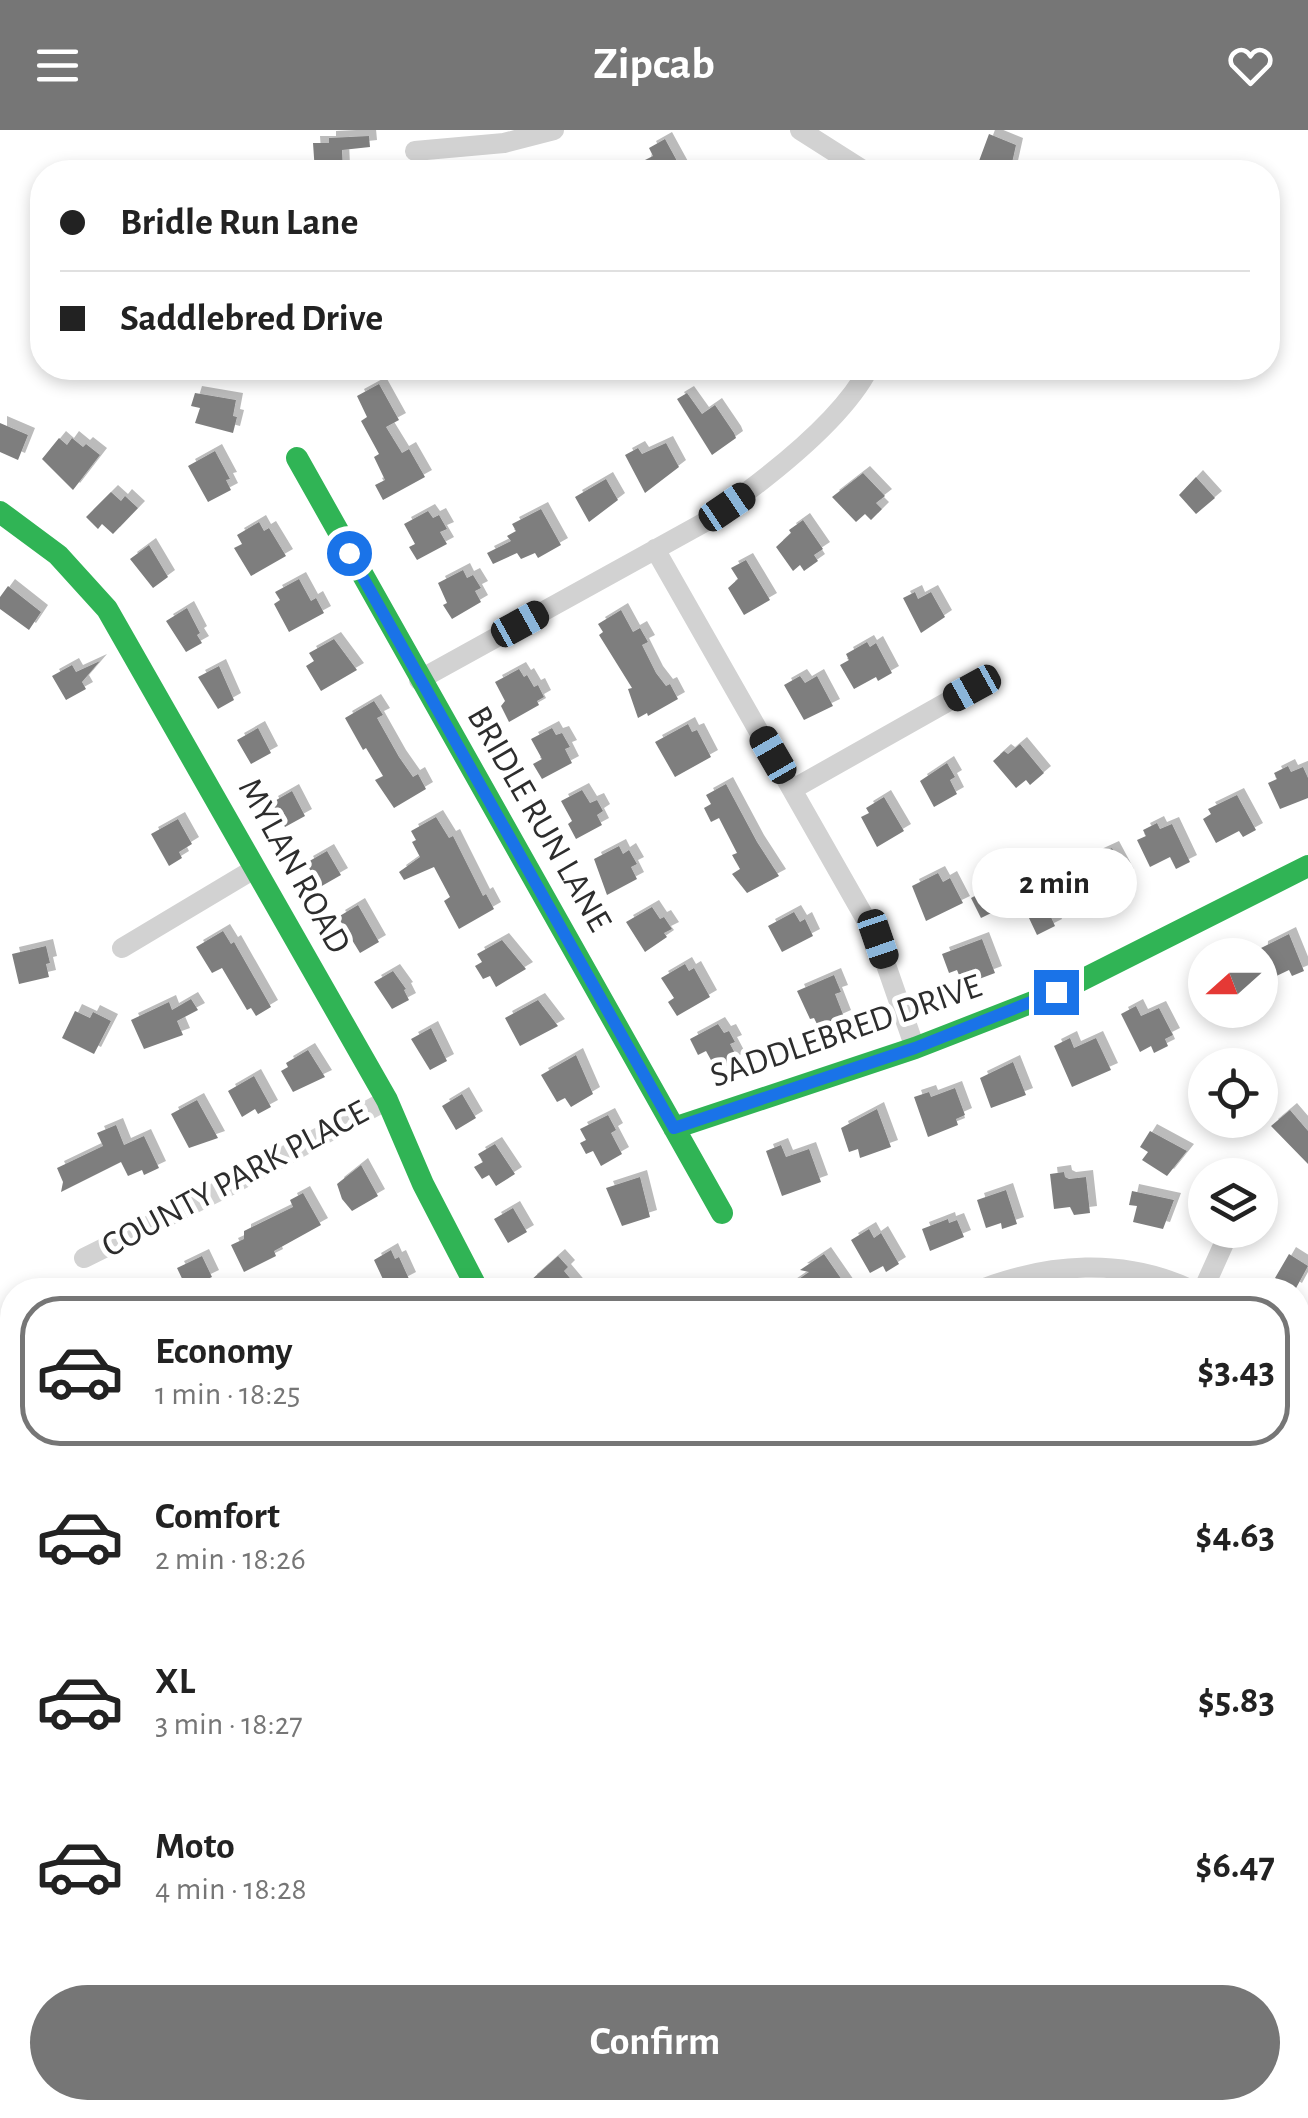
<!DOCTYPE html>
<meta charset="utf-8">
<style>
body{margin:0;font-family:"Alegreya Sans",sans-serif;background:#f6f6f6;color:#222;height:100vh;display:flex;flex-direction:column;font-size:38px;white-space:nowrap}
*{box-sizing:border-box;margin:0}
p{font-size:32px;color:#767676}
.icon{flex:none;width:55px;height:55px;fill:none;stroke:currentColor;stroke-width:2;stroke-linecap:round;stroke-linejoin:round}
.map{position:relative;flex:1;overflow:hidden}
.drawer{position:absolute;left:0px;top:1148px;width:1310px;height:842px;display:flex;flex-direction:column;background:#fff;border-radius:40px 40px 0 0;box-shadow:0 5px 15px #0003}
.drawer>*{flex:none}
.banner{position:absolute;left:30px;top:30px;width:1250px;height:220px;border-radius:40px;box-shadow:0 5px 15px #0003;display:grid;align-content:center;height:220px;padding:0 30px;background:#fff}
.needle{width:65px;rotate:249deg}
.buttons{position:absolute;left:1188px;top:808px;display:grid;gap:20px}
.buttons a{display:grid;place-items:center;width:90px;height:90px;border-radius:50%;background:#fff;box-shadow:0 5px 15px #0003;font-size:50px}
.end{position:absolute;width:45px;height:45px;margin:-22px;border:12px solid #1a73e8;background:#fff;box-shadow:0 0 0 5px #fff}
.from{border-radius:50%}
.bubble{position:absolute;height:70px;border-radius:35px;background:#fff;box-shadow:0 5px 15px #0003;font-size:32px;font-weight:600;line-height:70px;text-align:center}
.car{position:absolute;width:30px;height:60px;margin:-30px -15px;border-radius:12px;box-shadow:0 0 8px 2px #0007;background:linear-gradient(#222 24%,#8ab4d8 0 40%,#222 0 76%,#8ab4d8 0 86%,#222 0)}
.banner b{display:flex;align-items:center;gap:35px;height:95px;font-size:38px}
.banner b+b{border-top:2px solid #e0e0e0}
.banner i{width:25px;height:25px;background:#222}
ul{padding:18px 0 0;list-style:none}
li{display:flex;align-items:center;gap:30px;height:150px;margin:0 20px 15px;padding:0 10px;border:5px solid transparent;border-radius:40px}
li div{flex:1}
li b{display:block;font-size:38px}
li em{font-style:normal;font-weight:600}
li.on{border-color:#767676}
li>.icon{width:90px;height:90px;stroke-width:1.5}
.cta{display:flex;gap:20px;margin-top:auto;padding:20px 30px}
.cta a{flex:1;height:115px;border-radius:60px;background:#767676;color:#fff;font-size:40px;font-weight:600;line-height:115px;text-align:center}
header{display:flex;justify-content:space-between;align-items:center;height:130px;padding:0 30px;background:#767676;color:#fff;font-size:45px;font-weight:600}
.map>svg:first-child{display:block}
</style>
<header><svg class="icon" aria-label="menu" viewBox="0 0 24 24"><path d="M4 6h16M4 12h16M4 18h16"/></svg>Zipcab<svg class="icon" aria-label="heart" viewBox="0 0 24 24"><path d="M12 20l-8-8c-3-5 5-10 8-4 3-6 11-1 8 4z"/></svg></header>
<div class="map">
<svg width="1308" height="1988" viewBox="0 0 1308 1988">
<defs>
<filter id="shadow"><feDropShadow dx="7" dy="-7" stdDeviation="0" flood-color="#0004"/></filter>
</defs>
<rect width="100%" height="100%" fill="#fff"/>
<path fill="#eef3eb" d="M 0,1664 L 12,1668 L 12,1978 L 682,1978 L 663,1988 L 0,1988 Z"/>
<path fill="#7e7e7e" filter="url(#shadow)" d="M 989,4 L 1016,15 L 1010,42 L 994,42 L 996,38 L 979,31 Z
M 369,6 L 370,17 L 342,20 L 343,42 L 315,42 L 313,13 L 329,13 L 329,8 Z
M 665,9 L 683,42 L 642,42 L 645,30 L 653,26 L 649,18 Z
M 379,254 L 399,290 L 386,297 L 402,323 L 409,319 L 425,347 L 383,370 L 375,355 L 385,350 L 374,327 L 379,324 L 361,291 L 367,287 L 357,266 Z
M 195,263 L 236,270 L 233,286 L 237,287 L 233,303 L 195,293 L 200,278 L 191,276 Z
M 687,263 L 702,284 L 715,275 L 734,303 L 736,308 L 712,325 L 677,269 Z
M 0,293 L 28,305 L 18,330 L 0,322 Z
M 59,308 L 67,315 L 72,308 L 83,317 L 86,314 L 100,325 L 73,360 L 42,329 Z
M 666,313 L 679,337 L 645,363 L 625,325 L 638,318 L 642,324 Z
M 215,321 L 230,349 L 226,350 L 231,360 L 208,372 L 188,336 Z
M 863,343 L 885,366 L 876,373 L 882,379 L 871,390 L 865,384 L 856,392 L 832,367 Z
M 1196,347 L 1215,368 L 1196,384 L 1179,365 Z
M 606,349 L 618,370 L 589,392 L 575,367 Z
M 111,362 L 121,371 L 125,366 L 138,378 L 113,404 L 102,394 L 98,399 L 86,387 Z
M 541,379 L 561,415 L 538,428 L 535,423 L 521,429 L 517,423 L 493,434 L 487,423 L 511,411 L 507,406 L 516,401 L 512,394 Z
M 428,381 L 433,388 L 439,385 L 447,399 L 440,402 L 447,414 L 417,430 L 409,417 L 415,414 L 404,394 Z
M 803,390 L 823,419 L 814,425 L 818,431 L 804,441 L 800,435 L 793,441 L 776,417 L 791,403 L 789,400 Z
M 259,392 L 264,401 L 269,398 L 286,426 L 251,446 L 234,418 L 242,414 L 237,405 Z
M 149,415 L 168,447 L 153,458 L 130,429 Z
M 746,430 L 770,470 L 744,485 L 728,458 L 738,449 L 731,438 Z
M 463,440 L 467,448 L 473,445 L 481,458 L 475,461 L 481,472 L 452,489 L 443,475 L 447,473 L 438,453 Z
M 299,449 L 311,471 L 316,468 L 324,483 L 289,502 L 274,474 L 280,470 L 275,462 Z
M 8,456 L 41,482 L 29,500 L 0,479 L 0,467 Z
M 915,462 L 918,469 L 931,462 L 945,487 L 921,503 L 903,468 Z
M 187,478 L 200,503 L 197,505 L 202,513 L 186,522 L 166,491 Z
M 621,480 L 633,502 L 640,498 L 648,512 L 642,515 L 656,543 L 666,556 L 670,554 L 678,569 L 648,586 L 647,583 L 638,588 L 628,559 L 632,558 L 599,505 L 603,502 L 598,494 Z
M 334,509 L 357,540 L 321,561 L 306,536 L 314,531 L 309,523 Z
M 867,512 L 870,517 L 876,513 L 892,543 L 878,551 L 876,547 L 854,559 L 840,535 L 849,530 L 846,524 Z
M 100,531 L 82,552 L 86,559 L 66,570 L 52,546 L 72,535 L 76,542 Z
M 219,536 L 234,570 L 218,579 L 198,547 Z
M 519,539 L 524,547 L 527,545 L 534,557 L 538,555 L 544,567 L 537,571 L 539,575 L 509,592 L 501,576 L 505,571 L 495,552 Z
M 800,546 L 805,553 L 817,546 L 833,576 L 804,590 L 784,555 Z
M 374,571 L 383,585 L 377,588 L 399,627 L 413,647 L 418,644 L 426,659 L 394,678 L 375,650 L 383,646 L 366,618 L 363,620 L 345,588 Z
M 688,594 L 692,602 L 697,600 L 711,627 L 675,647 L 655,612 Z
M 258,598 L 271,623 L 251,634 L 237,610 Z
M 552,598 L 556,605 L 562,603 L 570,617 L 565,619 L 572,633 L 542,649 L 533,634 L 542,629 L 531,609 Z
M 1020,614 L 1044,643 L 1030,655 L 1026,650 L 1016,658 L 993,631 L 1004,621 L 1008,624 Z
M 947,633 L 955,647 L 950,650 L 957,664 L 934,677 L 920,651 Z
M 1288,636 L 1291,642 L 1303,637 L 1308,648 L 1308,668 L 1280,679 L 1268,653 L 1277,649 L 1274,643 Z
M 726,654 L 757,712 L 779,746 L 747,763 L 732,744 L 740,739 L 732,725 L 737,723 L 719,688 L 711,692 L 704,678 L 711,674 L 706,665 Z
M 582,660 L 590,673 L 597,670 L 603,681 L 597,685 L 602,695 L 576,709 L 568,694 L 572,691 L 561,671 Z
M 292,661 L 305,686 L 285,697 L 271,673 Z
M 1237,665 L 1256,700 L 1243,707 L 1239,701 L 1216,713 L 1203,689 L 1211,684 L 1208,679 Z
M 884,667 L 904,701 L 877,717 L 861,687 L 869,683 L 866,678 Z
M 436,687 L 449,708 L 453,706 L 483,766 L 486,764 L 494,779 L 459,799 L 444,771 L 450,767 L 434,737 L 404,750 L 399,742 L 420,727 L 412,712 L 416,710 L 411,701 Z
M 178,689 L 192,714 L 179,722 L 182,728 L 169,736 L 151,704 Z
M 1157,693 L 1160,699 L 1172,694 L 1190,732 L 1176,739 L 1170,727 L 1150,737 L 1137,710 L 1146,706 L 1143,700 Z
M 619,716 L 623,724 L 629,720 L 637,734 L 631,737 L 637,749 L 607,765 L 594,729 Z
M 1112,718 L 1127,746 L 1105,757 L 1112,770 L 1096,778 L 1075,735 Z
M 327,721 L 341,745 L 320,757 L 306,733 Z
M 938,743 L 943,752 L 950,748 L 963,773 L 926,791 L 912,756 Z
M 1046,743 L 1064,779 L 1050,785 L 1055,796 L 1037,805 L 1020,769 L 981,788 L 971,768 L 990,758 L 995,767 Z
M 358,775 L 379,812 L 360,823 L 338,787 Z
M 652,777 L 660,789 L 664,787 L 672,799 L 664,803 L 667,807 L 645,822 L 626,792 Z
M 794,782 L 800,792 L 805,789 L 813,806 L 782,822 L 768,796 Z
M 223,801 L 231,814 L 234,812 L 271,877 L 256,886 L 251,878 L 247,880 L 222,838 L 212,843 L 196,817 Z
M 1289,804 L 1304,841 L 1292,846 L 1289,840 L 1266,851 L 1260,837 L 1261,818 Z
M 982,809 L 995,843 L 963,855 L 957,840 L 949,843 L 942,824 Z
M 502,810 L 526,839 L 496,857 L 490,846 L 483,849 L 475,836 L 482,832 L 477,824 Z
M 46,816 L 50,833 L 46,834 L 49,847 L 19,854 L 12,824 Z
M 685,834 L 689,841 L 694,838 L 710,867 L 677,886 L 668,872 L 674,868 L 661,848 Z
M 393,841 L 406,859 L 404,860 L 409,870 L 392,879 L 374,852 Z
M 834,845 L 841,862 L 835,864 L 844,887 L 819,898 L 814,888 L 810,889 L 797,861 Z
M 191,869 L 198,880 L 177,891 L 183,905 L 144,919 L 131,890 L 169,872 L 172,880 Z
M 538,870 L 558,896 L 520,916 L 505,888 Z
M 1136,876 L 1141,886 L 1159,878 L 1173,905 L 1165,909 L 1168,916 L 1154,923 L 1151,916 L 1140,922 L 1121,884 Z
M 75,881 L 90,888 L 93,882 L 111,891 L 94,924 L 62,908 Z
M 718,894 L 724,903 L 729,901 L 735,912 L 730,914 L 738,929 L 717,941 L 706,921 L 698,925 L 690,909 Z
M 431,898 L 447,931 L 430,940 L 411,909 Z
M 1070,908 L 1074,918 L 1096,908 L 1111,940 L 1072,957 L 1054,916 Z
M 308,920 L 325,947 L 293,962 L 281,941 L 288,937 L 286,933 Z
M 576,925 L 593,964 L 571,977 L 565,968 L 557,972 L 541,945 Z
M 1013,932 L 1026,965 L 991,978 L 980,948 Z
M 254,946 L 271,977 L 258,984 L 255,979 L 242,987 L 228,961 Z
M 955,958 L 965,985 L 956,989 L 958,995 L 928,1007 L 914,967 L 929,962 L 931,967 Z
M 462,964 L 476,988 L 456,1000 L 442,976 Z
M 197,970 L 218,1008 L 189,1018 L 171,984 Z
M 877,979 L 891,1017 L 860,1028 L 858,1019 L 849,1022 L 841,998 Z
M 1290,980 L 1308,1001 L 1308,1034 L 1271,996 Z
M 608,985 L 616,1000 L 611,1003 L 622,1024 L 601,1036 L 593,1021 L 586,1024 L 580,1013 L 586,1010 L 580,999 Z
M 116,995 L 124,1015 L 144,1006 L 159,1038 L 144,1045 L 142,1040 L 128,1046 L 121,1032 L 61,1062 L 63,1052 L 57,1038 L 103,1016 L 97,1003 Z
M 1150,1001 L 1187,1021 L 1167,1046 L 1142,1030 L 1148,1022 L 1140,1017 Z
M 495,1014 L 515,1044 L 496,1056 L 489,1045 L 482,1049 L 474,1037 L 483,1032 L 478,1024 Z
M 781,1015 L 786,1027 L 809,1019 L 821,1052 L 782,1066 L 766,1021 Z
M 361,1035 L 378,1066 L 352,1081 L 342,1069 L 337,1054 Z
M 1064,1042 L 1065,1047 L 1069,1049 L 1086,1047 L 1090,1083 L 1074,1085 L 1070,1077 L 1054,1079 L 1050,1044 Z
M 640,1047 L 650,1087 L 622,1096 L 606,1058 Z
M 1006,1060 L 1017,1094 L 1002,1099 L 1001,1093 L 986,1098 L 977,1070 Z
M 1132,1061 L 1174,1070 L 1163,1099 L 1133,1092 L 1137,1076 L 1129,1075 Z
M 303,1063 L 321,1095 L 274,1121 L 276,1126 L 244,1142 L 231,1115 L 244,1109 L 244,1101 L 293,1077 L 290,1070 Z
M 513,1078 L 527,1102 L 508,1113 L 494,1089 Z
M 948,1089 L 949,1093 L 957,1090 L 964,1107 L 930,1121 L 922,1099 Z
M 869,1099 L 874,1108 L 881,1103 L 899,1134 L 886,1142 L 883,1136 L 870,1143 L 851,1110 Z
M 391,1120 L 395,1129 L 399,1127 L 409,1149 L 388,1160 L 374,1130 Z
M 824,1124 L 849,1160 L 783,1160 L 809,1142 L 800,1140 Z
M 1289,1124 L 1308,1136 L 1295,1160 L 1275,1148 Z
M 202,1126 L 212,1147 L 187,1159 L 177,1138 Z
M 558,1126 L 568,1137 L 564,1141 L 580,1160 L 537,1160 L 530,1151 Z"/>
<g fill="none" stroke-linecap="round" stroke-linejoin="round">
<path stroke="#d2d2d2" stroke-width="10" d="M 1298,1892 L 1308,1900
M 1298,1934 L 1308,1922
M 1148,1978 L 1148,1988
M 1207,1978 L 1215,1988
M 592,1988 L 593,1978"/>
<path stroke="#d2d2d2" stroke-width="20" d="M 800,0 L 866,42
M 415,21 L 504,13 L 554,0
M 655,419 L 877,809 L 915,918
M 419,550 L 705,392 C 757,356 841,293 869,238
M 793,659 L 972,558
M 122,818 L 254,739
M 84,1128 L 233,1054 L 387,970
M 979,1160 C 1048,1133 1123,1127 1192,1160
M 1203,1160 L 1230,1100
M 1298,1202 L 1308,1204
M 1298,1738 L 1308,1740"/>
<path stroke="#30b455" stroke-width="22" d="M 297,328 L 722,1083
M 0,382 L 58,425 L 107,479 L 387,970 L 423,1054 L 478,1160
M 674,998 L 915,918 L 1056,863 L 1308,736"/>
</g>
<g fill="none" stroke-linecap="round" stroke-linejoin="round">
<path stroke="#1a73e8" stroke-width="12" d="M 349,423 L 674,998 L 915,918 L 1056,862"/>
</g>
<g text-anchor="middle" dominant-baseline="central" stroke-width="10" stroke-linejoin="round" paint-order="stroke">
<g font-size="35" fill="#2d2d2d" stroke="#fff">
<text transform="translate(539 689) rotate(60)">BRIDLE RUN LANE</text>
<text transform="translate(294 736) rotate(61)">MYLAN ROAD</text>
<text transform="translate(846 901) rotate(-19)">SADDLEBRED DRIVE</text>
<text transform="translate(235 1049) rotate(-28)">COUNTY PARK PLACE</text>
</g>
</g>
</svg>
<div class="buttons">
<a><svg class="needle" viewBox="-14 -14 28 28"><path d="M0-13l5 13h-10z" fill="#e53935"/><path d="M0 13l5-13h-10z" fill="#767676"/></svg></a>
<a><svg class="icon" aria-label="locate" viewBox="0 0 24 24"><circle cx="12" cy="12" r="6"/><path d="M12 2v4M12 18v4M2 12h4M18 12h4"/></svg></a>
<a><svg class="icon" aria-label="layers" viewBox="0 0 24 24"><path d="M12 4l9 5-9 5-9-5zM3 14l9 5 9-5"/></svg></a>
</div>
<i class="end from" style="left:349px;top:423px"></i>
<i class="end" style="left:1056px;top:862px"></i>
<div class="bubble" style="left:972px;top:718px;width:165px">2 min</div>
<i class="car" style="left:727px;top:377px;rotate:56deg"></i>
<i class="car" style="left:520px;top:494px;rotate:61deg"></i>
<i class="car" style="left:972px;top:558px;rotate:241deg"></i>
<i class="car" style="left:773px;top:625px;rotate:330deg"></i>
<i class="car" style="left:878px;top:809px;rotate:161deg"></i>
<div class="banner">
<b><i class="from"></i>Bridle Run Lane</b>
<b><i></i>Saddlebred Drive</b>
</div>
<section class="drawer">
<ul>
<li class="on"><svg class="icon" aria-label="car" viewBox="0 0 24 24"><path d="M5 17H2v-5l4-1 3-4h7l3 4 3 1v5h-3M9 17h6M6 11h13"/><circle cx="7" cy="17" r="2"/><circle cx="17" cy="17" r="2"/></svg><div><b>Economy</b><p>1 min · 18:25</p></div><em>$3.43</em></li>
<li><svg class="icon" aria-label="car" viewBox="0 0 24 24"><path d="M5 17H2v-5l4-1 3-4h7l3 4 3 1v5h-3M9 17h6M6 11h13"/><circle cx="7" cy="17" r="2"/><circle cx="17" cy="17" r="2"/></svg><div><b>Comfort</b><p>2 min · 18:26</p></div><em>$4.63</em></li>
<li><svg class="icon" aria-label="car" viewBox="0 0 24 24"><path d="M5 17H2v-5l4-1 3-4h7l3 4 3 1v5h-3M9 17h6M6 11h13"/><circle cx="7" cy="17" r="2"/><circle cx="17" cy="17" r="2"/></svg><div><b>XL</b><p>3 min · 18:27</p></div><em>$5.83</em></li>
<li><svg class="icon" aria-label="car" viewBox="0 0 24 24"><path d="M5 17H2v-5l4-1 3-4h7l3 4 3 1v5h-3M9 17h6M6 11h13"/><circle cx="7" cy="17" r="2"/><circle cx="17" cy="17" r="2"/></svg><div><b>Moto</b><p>4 min · 18:28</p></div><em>$6.47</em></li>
</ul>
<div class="cta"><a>Confirm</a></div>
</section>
</div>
